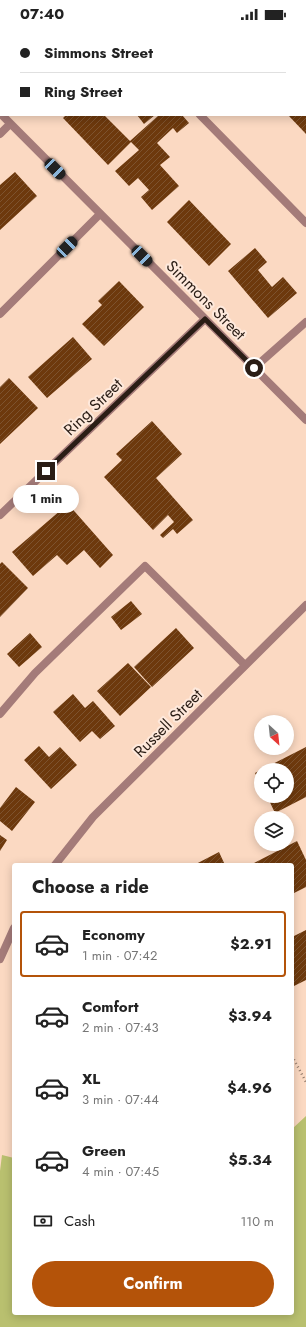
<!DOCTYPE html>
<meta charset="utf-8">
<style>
body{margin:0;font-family:Jost,sans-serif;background:#f2f2f2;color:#222;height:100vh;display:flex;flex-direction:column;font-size:15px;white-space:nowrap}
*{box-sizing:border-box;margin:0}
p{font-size:13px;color:#767676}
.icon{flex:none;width:22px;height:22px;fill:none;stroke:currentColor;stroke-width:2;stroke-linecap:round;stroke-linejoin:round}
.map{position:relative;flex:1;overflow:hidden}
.sheet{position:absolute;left:12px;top:835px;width:282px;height:452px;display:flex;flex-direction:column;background:#fff;border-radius:4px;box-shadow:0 2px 10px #0003}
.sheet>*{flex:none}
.guide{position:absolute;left:0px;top:0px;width:306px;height:88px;box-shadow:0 2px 10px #0003;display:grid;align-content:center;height:88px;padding:0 20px;background:#fff}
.needle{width:26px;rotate:153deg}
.controls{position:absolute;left:254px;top:687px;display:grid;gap:8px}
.controls a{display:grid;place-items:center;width:40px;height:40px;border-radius:50%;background:#fff;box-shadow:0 2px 10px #0003;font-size:20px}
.end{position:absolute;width:18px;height:18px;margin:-9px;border:5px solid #2a1d15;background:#fff;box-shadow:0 0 0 2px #fff}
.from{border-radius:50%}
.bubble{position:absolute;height:28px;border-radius:14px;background:#fff;box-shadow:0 2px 10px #0003;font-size:13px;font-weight:700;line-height:28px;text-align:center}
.car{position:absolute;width:12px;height:24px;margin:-12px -6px;border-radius:5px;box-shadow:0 0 3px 1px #0007;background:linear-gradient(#222 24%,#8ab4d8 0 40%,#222 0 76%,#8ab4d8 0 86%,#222 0)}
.guide b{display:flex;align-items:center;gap:14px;height:38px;font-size:15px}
.guide b+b{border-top:1px solid #e0e0e0}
.guide i{width:10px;height:10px;background:#222}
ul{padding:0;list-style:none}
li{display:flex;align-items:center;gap:12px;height:66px;margin:0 8px 6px;padding:0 12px;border:2px solid transparent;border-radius:4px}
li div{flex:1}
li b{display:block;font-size:15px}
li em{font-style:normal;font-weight:700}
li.selected{border-color:#b45309}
li>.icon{width:36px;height:36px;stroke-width:1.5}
h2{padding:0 20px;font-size:18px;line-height:48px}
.pay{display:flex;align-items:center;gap:10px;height:44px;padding:0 20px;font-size:15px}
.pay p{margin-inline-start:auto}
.button{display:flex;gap:8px;margin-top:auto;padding:8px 20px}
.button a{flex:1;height:46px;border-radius:24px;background:#b45309;color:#fff;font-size:16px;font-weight:700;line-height:46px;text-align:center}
.status{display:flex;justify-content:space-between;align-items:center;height:28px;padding:0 20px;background:#fff;direction:ltr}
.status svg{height:11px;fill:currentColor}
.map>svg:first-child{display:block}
</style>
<div class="status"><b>07:40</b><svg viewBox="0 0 49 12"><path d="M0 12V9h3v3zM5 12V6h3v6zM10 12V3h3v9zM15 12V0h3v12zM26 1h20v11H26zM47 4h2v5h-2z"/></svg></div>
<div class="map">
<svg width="306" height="1299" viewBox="0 0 306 1299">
<defs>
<pattern id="building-hatch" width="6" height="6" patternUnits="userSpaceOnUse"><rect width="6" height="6" fill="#6d390d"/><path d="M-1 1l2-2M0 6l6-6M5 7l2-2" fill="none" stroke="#7d532f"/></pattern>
</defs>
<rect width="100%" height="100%" fill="#fbd9c2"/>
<path fill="#b9c06f" d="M 306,1088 L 306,1299 L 0,1299 L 0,1143 L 2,1127 L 14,1130 L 14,1285 L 292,1285 L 292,1101 Z"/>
<path fill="url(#building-hatch)" d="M 66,87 L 104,87 L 130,113 L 159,87 L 182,87 L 189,95 L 177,105 L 173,100 L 157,115 L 170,129 L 160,137 L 179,158 L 152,182 L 141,169 L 149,162 L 138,150 L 129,158 L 115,143 L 139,122 L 131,114 L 108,137 L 63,90 Z
M 137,87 L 155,87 L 144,96 Z
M 288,87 L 306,87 L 306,106 Z
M 15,144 L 37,168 L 0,202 L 0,157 Z
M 189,172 L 231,216 L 209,238 L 167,194 Z
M 255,220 L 267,234 L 258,242 L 272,259 L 283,249 L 297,265 L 268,290 L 228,243 Z
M 119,253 L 144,279 L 104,318 L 82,296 L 102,277 L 98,273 Z
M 73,309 L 92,331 L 47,370 L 28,349 Z
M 9,350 L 38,380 L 0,416 L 0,359 Z
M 152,393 L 182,426 L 156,450 L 193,492 L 177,506 L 173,501 L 163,510 L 160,507 L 174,494 L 168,487 L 153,502 L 104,449 L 122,432 L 116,426 Z
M 68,476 L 113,527 L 100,540 L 84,522 L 67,537 L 57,527 L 33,548 L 12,524 Z
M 2,534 L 28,560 L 0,589 L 0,536 Z
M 131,573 L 142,586 L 121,602 L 111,589 Z
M 176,600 L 194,620 L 152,659 L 134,639 Z
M 30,605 L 42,619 L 19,639 L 7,626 Z
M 128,635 L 151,659 L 120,688 L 97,663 Z
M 73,666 L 85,680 L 93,673 L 115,698 L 100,711 L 92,703 L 80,714 L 53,684 Z
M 39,718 L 49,729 L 60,719 L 77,737 L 51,761 L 24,732 Z
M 306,719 L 306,769 L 275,785 L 267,768 L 287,768 L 287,742 L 261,742 L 261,757 L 255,745 Z
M 16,759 L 35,774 L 12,803 L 0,793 L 0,780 Z
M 0,807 L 7,812 L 0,823 Z
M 297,813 L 306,832 L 306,859 L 292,866 L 292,837 L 250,837 Z
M 219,824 L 225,837 L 194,837 Z
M 306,902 L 306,952 L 292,959 L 292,909 Z"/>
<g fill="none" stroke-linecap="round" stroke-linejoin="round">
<path stroke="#8d7667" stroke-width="2.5" stroke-dasharray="1 3" stroke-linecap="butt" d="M 292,1028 L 306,1054"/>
<path stroke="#a47b79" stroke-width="8" d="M 114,0 L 115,1
M 200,87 L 306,195
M 0,286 L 100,186
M 254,340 L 306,294
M 0,686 L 35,645 L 145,538 L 245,637"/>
<path stroke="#a47b79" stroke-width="8" d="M 2,87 L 306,392
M 0,106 L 10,96
M 0,487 L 205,291
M 55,837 L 93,789 L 306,577
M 0,931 L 14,900"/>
</g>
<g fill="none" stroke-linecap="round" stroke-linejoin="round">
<path stroke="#2a1d15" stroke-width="5" d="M 46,443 L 205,291 L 254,340"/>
</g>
<g text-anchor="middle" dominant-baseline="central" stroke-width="4" stroke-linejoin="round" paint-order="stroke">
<g font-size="16" fill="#2a1d15" stroke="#fee9dc">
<text transform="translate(206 272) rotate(45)">Simmons Street</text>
<text transform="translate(93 379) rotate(-44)">Ring Street</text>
<text transform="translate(168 695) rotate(-45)">Russell Street</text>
</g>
</g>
</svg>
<div class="controls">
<a><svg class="needle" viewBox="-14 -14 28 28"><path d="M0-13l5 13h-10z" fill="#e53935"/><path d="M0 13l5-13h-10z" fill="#767676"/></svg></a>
<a><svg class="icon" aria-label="locate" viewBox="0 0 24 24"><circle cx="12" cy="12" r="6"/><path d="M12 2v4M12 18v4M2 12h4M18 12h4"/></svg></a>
<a><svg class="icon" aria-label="layers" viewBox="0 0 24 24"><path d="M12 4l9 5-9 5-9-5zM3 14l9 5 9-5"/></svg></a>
</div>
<i class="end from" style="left:254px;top:340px"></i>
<i class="end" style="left:46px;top:443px"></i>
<div class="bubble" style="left:13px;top:457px;width:66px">1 min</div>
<i class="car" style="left:55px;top:141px;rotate:135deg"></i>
<i class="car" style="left:67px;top:219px;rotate:45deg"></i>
<i class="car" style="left:142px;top:228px;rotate:135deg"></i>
<div class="guide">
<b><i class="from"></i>Simmons Street</b>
<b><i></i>Ring Street</b>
</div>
<section class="sheet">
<h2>Choose a ride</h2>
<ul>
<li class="selected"><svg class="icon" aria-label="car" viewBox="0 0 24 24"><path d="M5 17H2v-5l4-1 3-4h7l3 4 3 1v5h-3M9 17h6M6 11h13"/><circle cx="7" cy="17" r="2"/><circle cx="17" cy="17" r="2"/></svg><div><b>Economy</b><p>1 min · 07:42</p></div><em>$2.91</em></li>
<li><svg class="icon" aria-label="car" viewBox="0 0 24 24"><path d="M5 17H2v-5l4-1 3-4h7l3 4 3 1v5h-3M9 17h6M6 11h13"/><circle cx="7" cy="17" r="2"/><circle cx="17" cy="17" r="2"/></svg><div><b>Comfort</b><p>2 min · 07:43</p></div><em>$3.94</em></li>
<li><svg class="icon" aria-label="car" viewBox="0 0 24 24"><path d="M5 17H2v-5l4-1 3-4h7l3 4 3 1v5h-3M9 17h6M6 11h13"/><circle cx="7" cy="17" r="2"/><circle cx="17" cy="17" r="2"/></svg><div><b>XL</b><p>3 min · 07:44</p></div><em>$4.96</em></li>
<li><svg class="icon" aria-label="car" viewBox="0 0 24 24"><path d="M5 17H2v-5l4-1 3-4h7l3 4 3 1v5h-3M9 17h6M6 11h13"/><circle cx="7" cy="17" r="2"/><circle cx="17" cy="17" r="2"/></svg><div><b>Green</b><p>4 min · 07:45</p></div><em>$5.34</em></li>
</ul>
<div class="pay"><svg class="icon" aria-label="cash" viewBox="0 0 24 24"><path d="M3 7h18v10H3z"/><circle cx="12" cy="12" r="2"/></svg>Cash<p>110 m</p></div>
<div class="button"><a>Confirm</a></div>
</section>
</div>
